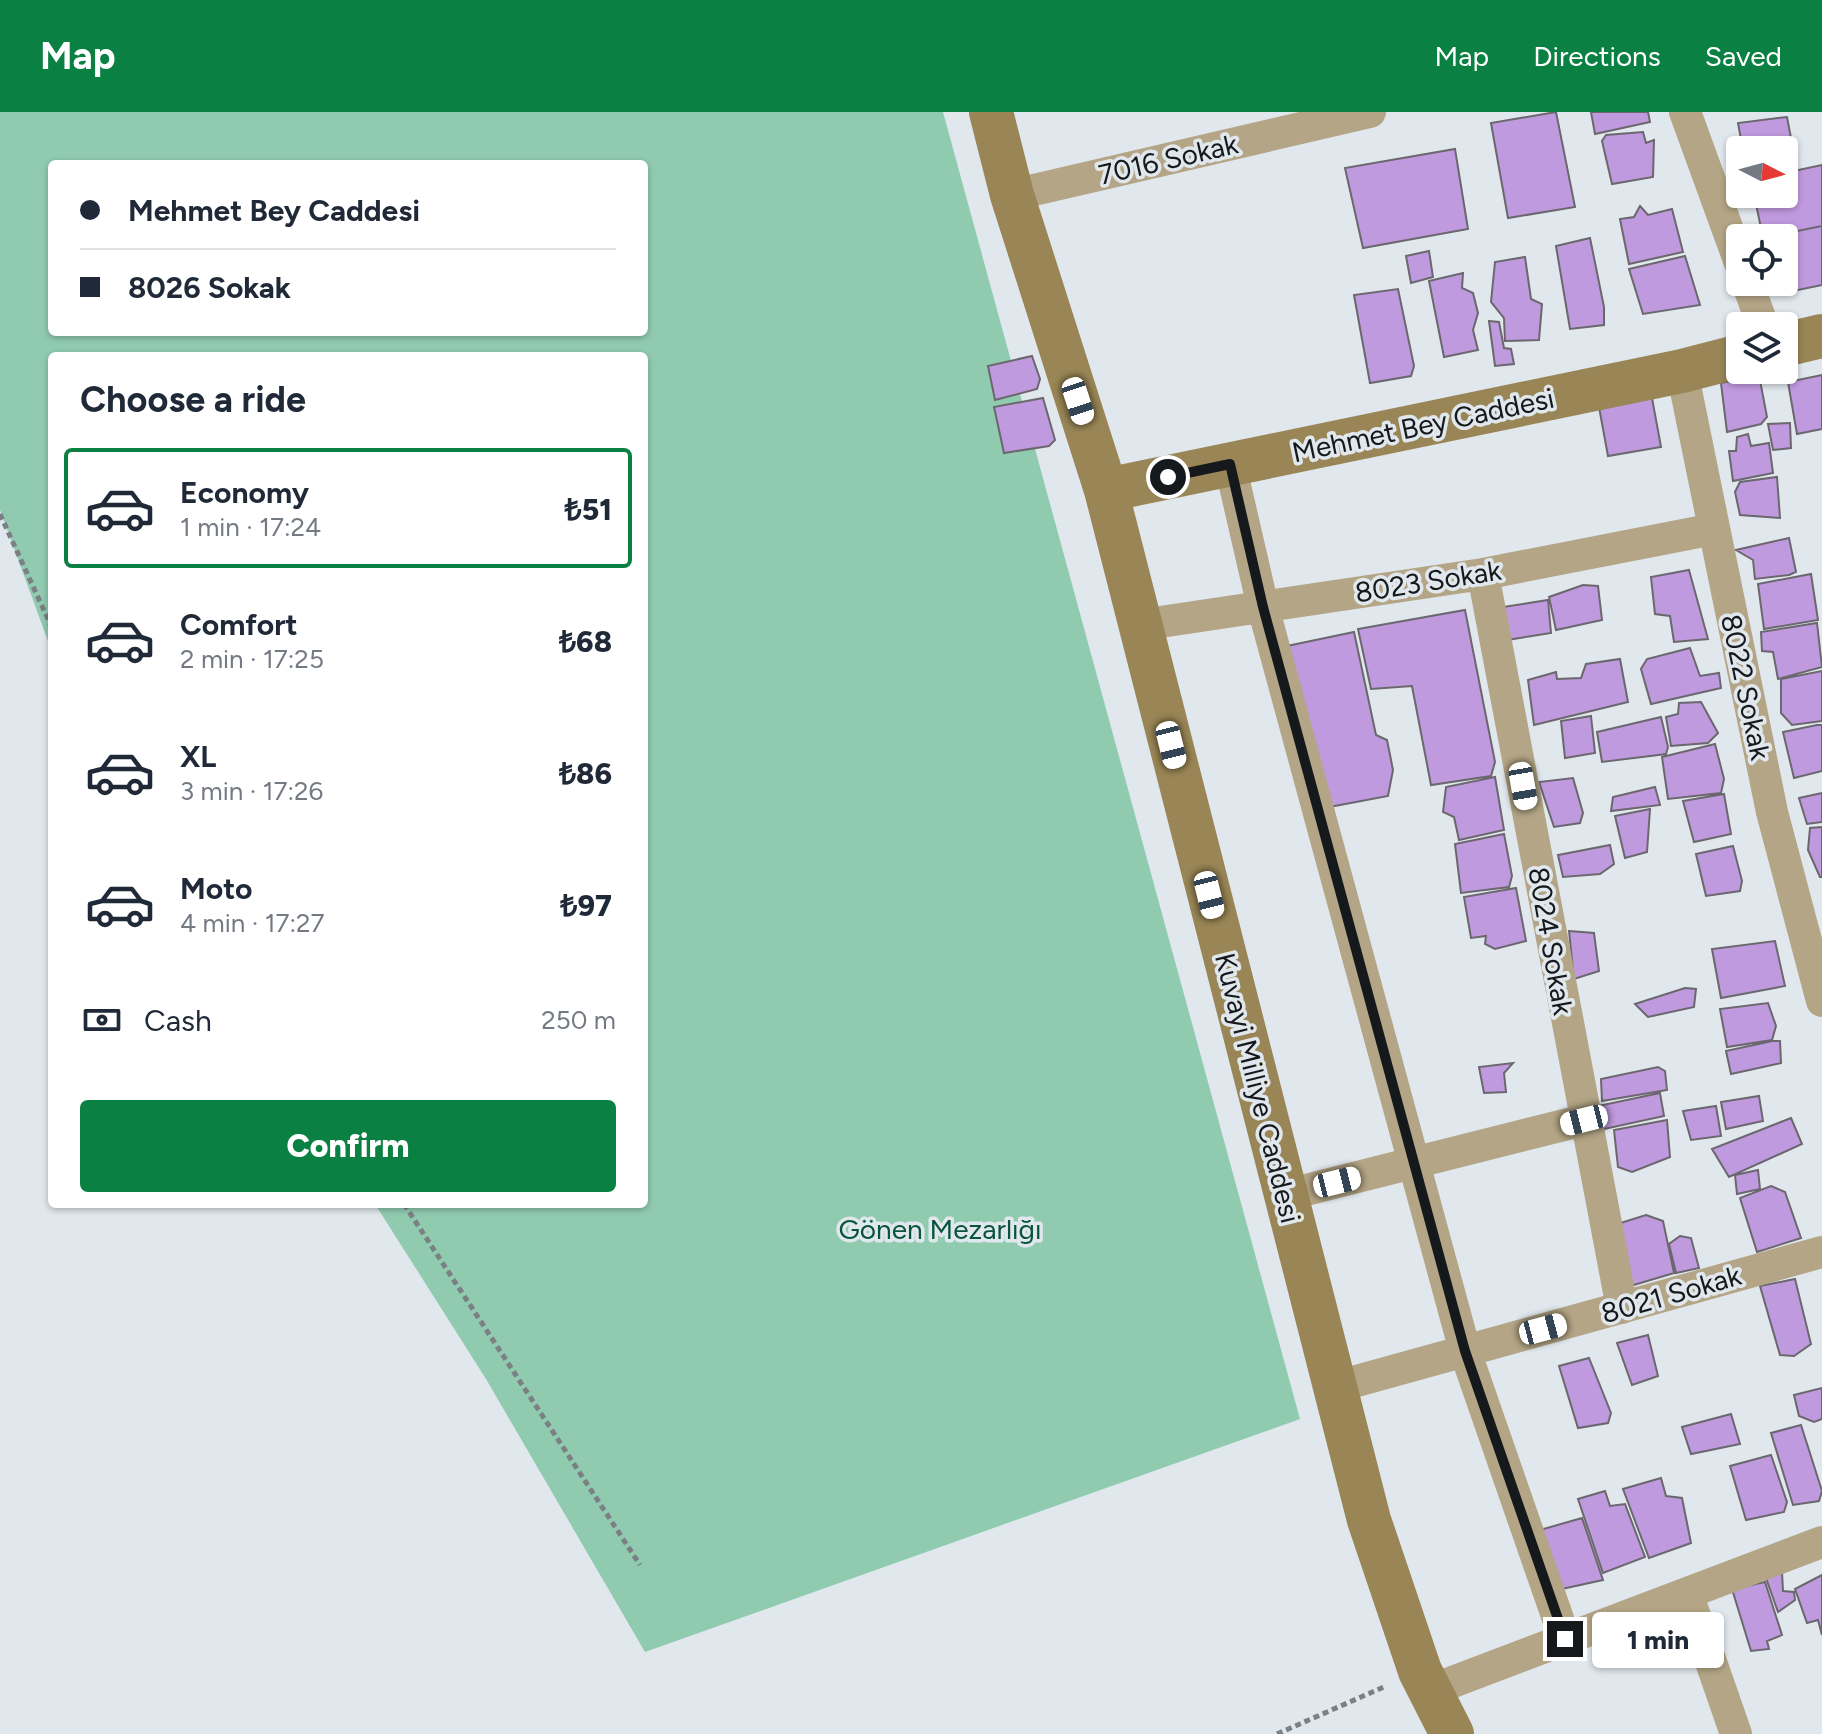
<!DOCTYPE html>
<meta charset="utf-8">
<style>
body{margin:0;font-family:Figtree,sans-serif;background:#f2f2f3;color:#1f2937;height:100vh;display:flex;flex-direction:column;font-size:30px;white-space:nowrap}
*{box-sizing:border-box;margin:0}
p{font-size:26px;color:#747a83}
.icon{flex:none;width:44px;height:44px;fill:none;stroke:currentColor;stroke-width:2;stroke-linecap:round;stroke-linejoin:round}
.map{position:relative;flex:1;overflow:hidden}
.sheet{position:absolute;left:48px;top:240px;width:600px;height:856px;display:flex;flex-direction:column;background:#fff;border-radius:8px;box-shadow:0 2px 6px #0004}
.sheet>*{flex:none}
.top-card{position:absolute;left:48px;top:48px;width:600px;height:176px;border-radius:8px;box-shadow:0 2px 6px #0004;display:grid;align-content:center;height:176px;padding:0 32px;background:#fff}
.needle{width:52px;rotate:96deg}
.fabs{position:absolute;left:1726px;top:24px;display:grid;gap:16px}
.fabs a{display:grid;place-items:center;width:72px;height:72px;border-radius:8px;background:#fff;box-shadow:0 2px 6px #0004;font-size:40px}
.end{position:absolute;width:36px;height:36px;margin:-18px;border:10px solid #16191b;background:#fff;box-shadow:0 0 0 4px #fff}
.from{border-radius:50%}
.bubble{position:absolute;height:56px;border-radius:8px;background:#fff;box-shadow:0 2px 6px #0004;font-size:26px;font-weight:800;line-height:56px;text-align:center}
.car{position:absolute;width:24px;height:48px;margin:-24px -12px;border-radius:10px;box-shadow:0 0 6px 2px #0007;background:linear-gradient(#fff 24%,#345 0 40%,#fff 0 76%,#345 0 86%,#fff 0)}
.top-card b{display:flex;align-items:center;gap:28px;height:76px;font-size:30px}
.top-card b+b{border-top:2px solid #e0e1e3}
.top-card i{width:20px;height:20px;background:#1f2937}
ul{padding:0;list-style:none}
li{display:flex;align-items:center;gap:24px;height:120px;margin:0 16px 12px;padding:0 16px;border:4px solid transparent;border-radius:8px}
li div{flex:1}
li b{display:block;font-size:30px}
li em{font-style:normal;font-weight:800}
li.selected{border-color:#0b8043}
li>.icon{width:72px;height:72px;stroke-width:1.5}
h2{padding:0 32px;font-size:36px;line-height:96px}
.pay{display:flex;align-items:center;gap:20px;height:88px;padding:0 32px;font-size:30px}
.pay p{margin-inline-start:auto}
.cta{display:flex;gap:16px;margin-top:auto;padding:16px 32px}
.cta a{flex:1;height:92px;border-radius:8px;background:#0b8043;color:#fff;font-size:32px;font-weight:800;line-height:92px;text-align:center}
header{display:flex;align-items:center;gap:48px;box-sizing:border-box;height:112px;padding:0 40px;background:#0b8043;color:#fff}
header strong{font-size:38px}
nav{display:flex;gap:44px;margin-inline-start:auto;font-size:28px}
.map>svg:first-child{display:block}
</style>
<header>
<strong>Map</strong>
<nav><a>Map</a><a>Directions</a><a>Saved</a></nav>
</header>
<div class="map">
<svg width="1822" height="1622" viewBox="0 0 1822 1622">
<rect width="100%" height="100%" fill="#e0e7ed"/>
<path fill="#90cbb0" fill-rule="evenodd" d="M 0,0 L 943,0 L 1300,1307 L 645,1540 L 486,1267 L 375,1092 L 644,1092 L 644,244 L 52,244 L 52,540 L 0,398 ZM 52,52 L 644,52 L 644,220 L 52,220 Z"/>
<path fill="#c09ade" stroke="#6b676e" stroke-width="2" d="M 1556,0 L 1575,95 L 1508,106 L 1491,11 Z
M 1591,0 L 1648,0 L 1650,10 L 1595,22 Z
M 1787,5 L 1796,53 L 1784,56 L 1784,38 L 1743,38 L 1738,11 Z
M 1643,20 L 1646,31 L 1654,28 L 1653,65 L 1612,72 L 1602,29 L 1606,23 Z
M 1455,37 L 1468,117 L 1363,136 L 1345,56 Z
M 1822,53 L 1822,114 L 1763,126 L 1754,82 L 1784,82 L 1784,61 Z
M 1640,94 L 1648,103 L 1672,97 L 1683,140 L 1629,152 L 1620,107 L 1634,105 Z
M 1822,114 L 1822,173 L 1779,182 L 1770,170 L 1784,170 L 1784,126 L 1763,126 Z
M 1590,126 L 1604,195 L 1604,213 L 1570,217 L 1556,134 Z
M 1429,139 L 1433,165 L 1411,171 L 1406,144 Z
M 1685,144 L 1700,193 L 1643,202 L 1629,157 Z
M 1525,145 L 1531,187 L 1542,192 L 1539,228 L 1505,229 L 1504,206 L 1491,190 L 1495,150 Z
M 1463,161 L 1462,176 L 1473,181 L 1478,201 L 1473,218 L 1478,238 L 1444,245 L 1429,169 Z
M 1398,177 L 1414,254 L 1411,264 L 1370,271 L 1354,183 Z
M 1489,209 L 1499,210 L 1504,236 L 1511,237 L 1514,252 L 1495,254 Z
M 1032,244 L 1040,267 L 1037,277 L 995,288 L 988,254 Z
M 1759,263 L 1767,305 L 1761,312 L 1727,320 L 1721,271 Z
M 1822,263 L 1822,317 L 1797,322 L 1788,270 Z
M 1043,286 L 1055,328 L 1049,334 L 1004,341 L 994,295 Z
M 1652,286 L 1661,335 L 1608,344 L 1599,295 Z
M 1790,311 L 1791,336 L 1773,338 L 1768,312 Z
M 1748,322 L 1751,334 L 1769,331 L 1773,361 L 1733,369 L 1729,339 L 1736,339 L 1737,325 Z
M 1777,365 L 1780,406 L 1740,403 L 1735,380 L 1740,370 Z
M 1789,426 L 1796,460 L 1789,463 L 1755,467 L 1753,448 L 1736,438 Z
M 1689,458 L 1708,527 L 1674,530 L 1670,504 L 1655,502 L 1651,465 Z
M 1811,462 L 1818,508 L 1764,517 L 1758,472 Z
M 1583,473 L 1598,474 L 1602,508 L 1556,518 L 1549,485 Z
M 1548,488 L 1551,521 L 1507,528 L 1503,495 Z
M 1465,498 L 1495,650 L 1491,664 L 1431,673 L 1412,574 L 1371,577 L 1358,517 Z
M 1817,511 L 1822,555 L 1778,567 L 1773,540 L 1762,539 L 1761,520 Z
M 1354,520 L 1376,623 L 1387,628 L 1393,658 L 1388,684 L 1324,696 L 1282,535 Z
M 1690,536 L 1700,564 L 1719,561 L 1721,576 L 1651,592 L 1641,557 L 1647,547 Z
M 1620,547 L 1628,590 L 1534,613 L 1528,568 L 1556,560 L 1557,567 L 1581,566 L 1586,552 Z
M 1822,559 L 1822,609 L 1792,613 L 1781,601 L 1781,567 Z
M 1701,590 L 1718,621 L 1708,631 L 1671,634 L 1666,605 L 1678,602 L 1679,591 Z
M 1591,604 L 1595,641 L 1565,646 L 1561,609 Z
M 1661,605 L 1668,635 L 1666,642 L 1602,650 L 1597,620 Z
M 1817,613 L 1822,613 L 1822,659 L 1794,666 L 1783,620 Z
M 1715,632 L 1724,667 L 1721,681 L 1668,687 L 1662,645 Z
M 1495,665 L 1504,718 L 1459,728 L 1454,705 L 1443,700 L 1446,675 Z
M 1573,666 L 1583,701 L 1580,711 L 1554,715 L 1539,670 Z
M 1655,675 L 1660,693 L 1611,699 L 1613,685 Z
M 1822,681 L 1822,710 L 1807,712 L 1799,686 Z
M 1724,682 L 1731,722 L 1694,730 L 1683,689 Z
M 1650,697 L 1647,740 L 1625,746 L 1615,704 Z
M 1822,715 L 1822,765 L 1820,765 L 1808,738 L 1810,716 Z
M 1504,722 L 1512,764 L 1509,775 L 1461,781 L 1455,732 Z
M 1610,733 L 1614,752 L 1600,762 L 1563,765 L 1558,743 Z
M 1733,734 L 1742,769 L 1740,779 L 1706,784 L 1696,742 Z
M 1516,776 L 1526,829 L 1495,837 L 1485,832 L 1486,824 L 1471,826 L 1464,785 Z
M 1569,819 L 1594,821 L 1599,859 L 1574,867 Z
M 1775,829 L 1785,874 L 1721,886 L 1712,837 Z
M 1685,876 L 1696,877 L 1694,895 L 1648,905 L 1635,892 Z
M 1768,891 L 1776,914 L 1772,928 L 1727,935 L 1720,897 Z
M 1772,929 L 1780,929 L 1781,951 L 1731,962 L 1726,939 Z
M 1513,951 L 1504,961 L 1506,980 L 1484,981 L 1479,955 Z
M 1658,955 L 1665,959 L 1667,978 L 1602,989 L 1601,967 Z
M 1660,981 L 1664,1004 L 1595,1019 L 1598,994 Z
M 1759,984 L 1763,1009 L 1726,1017 L 1721,990 Z
M 1716,994 L 1721,1024 L 1691,1028 L 1683,999 Z
M 1791,1006 L 1802,1032 L 1729,1065 L 1712,1037 Z
M 1667,1008 L 1670,1045 L 1632,1060 L 1618,1055 L 1614,1018 Z
M 1758,1058 L 1760,1077 L 1737,1082 L 1735,1063 Z
M 1771,1074 L 1785,1080 L 1801,1126 L 1757,1140 L 1740,1086 Z
M 1646,1103 L 1663,1109 L 1674,1161 L 1627,1175 L 1611,1114 Z
M 1680,1124 L 1691,1126 L 1699,1156 L 1676,1161 L 1669,1132 Z
M 1795,1167 L 1811,1232 L 1794,1244 L 1780,1243 L 1760,1174 Z
M 1648,1223 L 1658,1264 L 1632,1273 L 1617,1231 Z
M 1589,1246 L 1611,1301 L 1608,1311 L 1578,1316 L 1559,1254 Z
M 1822,1276 L 1822,1307 L 1814,1310 L 1799,1304 L 1794,1283 Z
M 1731,1302 L 1740,1332 L 1691,1342 L 1682,1315 Z
M 1801,1313 L 1822,1379 L 1819,1389 L 1793,1393 L 1771,1321 Z
M 1771,1343 L 1787,1390 L 1784,1400 L 1746,1408 L 1730,1354 Z
M 1661,1366 L 1666,1384 L 1682,1386 L 1691,1431 L 1649,1446 L 1623,1377 Z
M 1605,1379 L 1610,1394 L 1625,1392 L 1645,1445 L 1603,1461 L 1578,1387 Z
M 1582,1406 L 1603,1468 L 1557,1478 L 1533,1420 Z
M 1782,1460 L 1783,1479 L 1794,1480 L 1795,1488 L 1778,1500 L 1766,1466 Z
M 1822,1463 L 1822,1523 L 1818,1508 L 1807,1511 L 1795,1477 Z
M 1765,1470 L 1782,1523 L 1767,1529 L 1769,1537 L 1751,1539 L 1732,1477 Z"/>
<g fill="none" stroke-linecap="round" stroke-linejoin="round">
<path stroke="#7b8084" stroke-width="5" stroke-dasharray="6 4" stroke-linecap="butt" d="M 0,402 L 52,516
M 404,1092 L 640,1453
M 1277,1622 L 1386,1574"/>
<path stroke="#b3a585" stroke-width="32" d="M 1685,0 L 1740,151
M 1012,83 L 1370,0
M 1747,170 L 1763,214
M 1682,259 L 1772,700 L 1822,889
M 1230,352 L 1263,495 L 1465,1239 L 1565,1527
M 1483,462 L 1622,1196
M 1140,513 L 1483,462 L 1714,417
M 1286,1083 L 1584,1008
M 1335,1275 L 1822,1140
M 1687,1481 L 1736,1622
M 1429,1579 L 1822,1430"/>
<path stroke="#998555" stroke-width="44" d="M 991,0 L 1012,83 L 1106,378 L 1369,1408 L 1420,1559 L 1452,1622
M 1784,233 L 1822,224
M 1106,378 L 1682,259 L 1740,244"/>
</g>
<g fill="none" stroke-linecap="round" stroke-linejoin="round">
<path stroke="#16191b" stroke-width="10" d="M 1168,365 L 1230,352 L 1263,495 L 1465,1239 L 1565,1527"/>
</g>
<g text-anchor="middle" dominant-baseline="central" stroke-width="7" stroke-linejoin="round" paint-order="stroke">
<g font-size="28" fill="#16191b" stroke="#e0e7ed">
<text transform="translate(1168 47) rotate(-13)">7016 Sokak</text>
<text transform="translate(1423 313) rotate(-12)">Mehmet Bey Caddesi</text>
<text transform="translate(1428 469) rotate(-9)">8023 Sokak</text>
<text transform="translate(1746 575) rotate(78)">8022 Sokak</text>
<text transform="translate(1551 829) rotate(80)">8024 Sokak</text>
<text transform="translate(1258 976) rotate(76)">Kuvayi Milliye Caddesi</text>
<text transform="translate(1671 1182) rotate(-16)">8021 Sokak</text>
</g>
<g font-size="28" fill="#09553c" stroke="#e0e7ed">
<text x="940" y="1117">Gönen Mezarlığı</text>
</g>
</g>
</svg>
<div class="fabs">
<a><svg class="needle" viewBox="-14 -14 28 28"><path d="M0-13l5 13h-10z" fill="#e53935"/><path d="M0 13l5-13h-10z" fill="#747a83"/></svg></a>
<a><svg class="icon" aria-label="locate" viewBox="0 0 24 24"><circle cx="12" cy="12" r="6"/><path d="M12 2v4M12 18v4M2 12h4M18 12h4"/></svg></a>
<a><svg class="icon" aria-label="layers" viewBox="0 0 24 24"><path d="M12 4l9 5-9 5-9-5zM3 14l9 5 9-5"/></svg></a>
</div>
<i class="end from" style="left:1168px;top:365px"></i>
<i class="end" style="left:1565px;top:1527px"></i>
<div class="bubble" style="left:1592px;top:1500px;width:132px">1 min</div>
<i class="car" style="left:1078px;top:289px;rotate:162deg"></i>
<i class="car" style="left:1171px;top:633px;rotate:166deg"></i>
<i class="car" style="left:1523px;top:674px;rotate:170deg"></i>
<i class="car" style="left:1209px;top:783px;rotate:166deg"></i>
<i class="car" style="left:1584px;top:1008px;rotate:256deg"></i>
<i class="car" style="left:1337px;top:1070px;rotate:76deg"></i>
<i class="car" style="left:1543px;top:1217px;rotate:75deg"></i>
<div class="top-card">
<b><i class="from"></i>Mehmet Bey Caddesi</b>
<b><i></i>8026 Sokak</b>
</div>
<section class="sheet">
<h2>Choose a ride</h2>
<ul>
<li class="selected"><svg class="icon" aria-label="car" viewBox="0 0 24 24"><path d="M5 17H2v-5l4-1 3-4h7l3 4 3 1v5h-3M9 17h6M6 11h13"/><circle cx="7" cy="17" r="2"/><circle cx="17" cy="17" r="2"/></svg><div><b>Economy</b><p>1 min · 17:24</p></div><em>₺51</em></li>
<li><svg class="icon" aria-label="car" viewBox="0 0 24 24"><path d="M5 17H2v-5l4-1 3-4h7l3 4 3 1v5h-3M9 17h6M6 11h13"/><circle cx="7" cy="17" r="2"/><circle cx="17" cy="17" r="2"/></svg><div><b>Comfort</b><p>2 min · 17:25</p></div><em>₺68</em></li>
<li><svg class="icon" aria-label="car" viewBox="0 0 24 24"><path d="M5 17H2v-5l4-1 3-4h7l3 4 3 1v5h-3M9 17h6M6 11h13"/><circle cx="7" cy="17" r="2"/><circle cx="17" cy="17" r="2"/></svg><div><b>XL</b><p>3 min · 17:26</p></div><em>₺86</em></li>
<li><svg class="icon" aria-label="car" viewBox="0 0 24 24"><path d="M5 17H2v-5l4-1 3-4h7l3 4 3 1v5h-3M9 17h6M6 11h13"/><circle cx="7" cy="17" r="2"/><circle cx="17" cy="17" r="2"/></svg><div><b>Moto</b><p>4 min · 17:27</p></div><em>₺97</em></li>
</ul>
<div class="pay"><svg class="icon" aria-label="cash" viewBox="0 0 24 24"><path d="M3 7h18v10H3z"/><circle cx="12" cy="12" r="2"/></svg>Cash<p>250 m</p></div>
<div class="cta"><a>Confirm</a></div>
</section>
</div>
